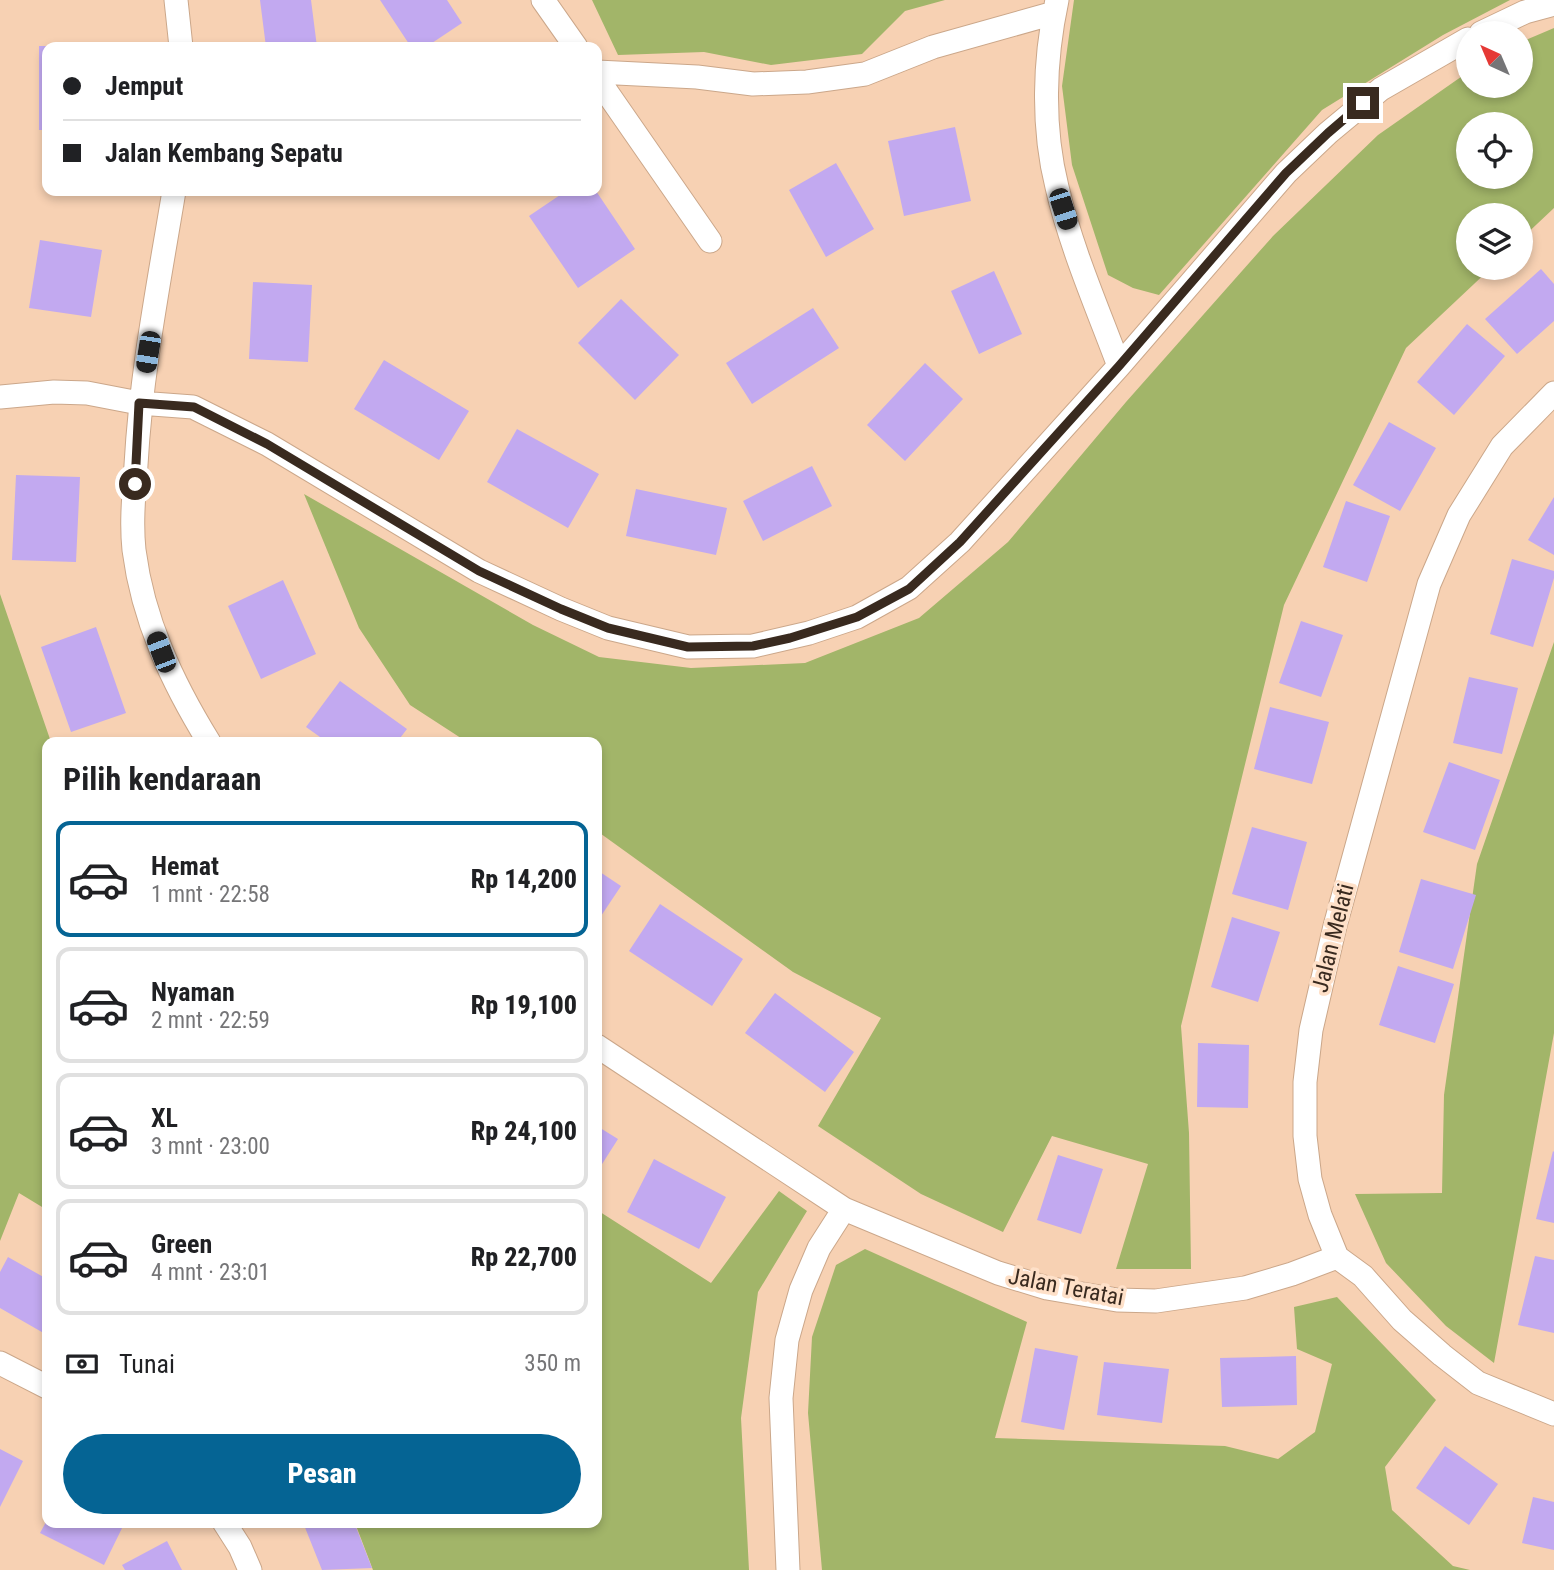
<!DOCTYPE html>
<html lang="id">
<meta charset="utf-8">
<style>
body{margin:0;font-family:"Roboto Condensed",sans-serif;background:#f2f2f2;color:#202124;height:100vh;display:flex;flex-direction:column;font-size:26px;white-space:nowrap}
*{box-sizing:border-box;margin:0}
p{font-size:23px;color:#757577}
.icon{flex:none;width:38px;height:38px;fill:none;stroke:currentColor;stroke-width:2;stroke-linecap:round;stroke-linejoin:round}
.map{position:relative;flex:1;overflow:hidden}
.side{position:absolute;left:42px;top:737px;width:560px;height:791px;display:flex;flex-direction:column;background:#fff;border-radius:14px;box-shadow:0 4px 10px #0003}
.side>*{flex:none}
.top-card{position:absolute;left:42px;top:42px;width:560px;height:154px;border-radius:14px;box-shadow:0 4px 10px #0003;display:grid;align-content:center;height:154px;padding:0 21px;background:#fff}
.needle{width:46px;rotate:316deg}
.buttons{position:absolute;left:1456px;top:21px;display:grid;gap:14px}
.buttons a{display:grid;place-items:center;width:77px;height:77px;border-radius:50%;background:#fff;box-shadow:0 4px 10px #0003;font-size:35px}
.end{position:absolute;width:32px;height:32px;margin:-16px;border:9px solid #392a1f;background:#fff;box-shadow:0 0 0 4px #fff}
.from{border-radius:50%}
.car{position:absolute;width:21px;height:42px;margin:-21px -10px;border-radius:9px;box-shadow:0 0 5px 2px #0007;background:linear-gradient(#222 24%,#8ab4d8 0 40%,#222 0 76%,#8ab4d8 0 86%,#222 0)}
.top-card b{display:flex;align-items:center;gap:24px;height:66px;font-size:26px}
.top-card b+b{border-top:2px solid #e0e0e0}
.top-card i{width:18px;height:18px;background:#202124}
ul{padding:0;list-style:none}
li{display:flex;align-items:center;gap:21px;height:116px;margin:0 14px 10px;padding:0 7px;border:4px solid #e0e0e0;border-radius:14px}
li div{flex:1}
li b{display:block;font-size:26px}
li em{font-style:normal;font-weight:800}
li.active{border-color:#056494}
li>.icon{width:63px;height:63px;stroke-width:1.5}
h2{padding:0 21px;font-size:32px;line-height:84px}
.pay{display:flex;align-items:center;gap:18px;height:77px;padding:0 21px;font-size:26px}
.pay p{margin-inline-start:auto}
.primary-button{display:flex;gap:14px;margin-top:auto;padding:14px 21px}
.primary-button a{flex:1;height:80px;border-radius:42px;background:#056494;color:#fff;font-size:28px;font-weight:800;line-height:80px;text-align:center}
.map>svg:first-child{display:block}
</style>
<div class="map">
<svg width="1554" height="1570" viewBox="0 0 1554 1570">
<rect width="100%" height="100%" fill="#f7d1b3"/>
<path fill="#a2b569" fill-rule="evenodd" d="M 592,0 L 945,0 L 905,11 L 862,54 L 771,65 L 704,52 L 618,55 Z
M 1074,0 L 1510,0 L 1443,35 L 1322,110 L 1159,295 L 1133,288 L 1108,275 L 1072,165 L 1062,86 Z
M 1554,28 L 1554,208 L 1521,239 L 1521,215 L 1468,215 L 1468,268 L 1491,268 L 1406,348 L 1284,605 L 1181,1026 L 1189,1133 L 1191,1269 L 1116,1269 L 1148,1164 L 1052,1136 L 1003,1232 L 921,1194 L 818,1126 L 881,1018 L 793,972 L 597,831 L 597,742 L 467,742 L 410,705 L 359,628 L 304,494 L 533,625 L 599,657 L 691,668 L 805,663 L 919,618 L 1008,542 L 1126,402 L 1273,236 L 1378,135 L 1468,72 L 1468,86 L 1521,86 L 1521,42 ZM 1468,124 L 1521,124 L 1521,177 L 1468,177 Z
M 0,594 L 51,742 L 47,742 L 47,1210 L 19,1193 L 0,1241 Z
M 1554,642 L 1554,1033 L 1494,1363 L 1446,1326 L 1386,1263 L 1355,1194 L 1442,1193 L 1444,1095 L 1477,864 Z
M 779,1191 L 807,1211 L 758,1292 L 741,1418 L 749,1570 L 373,1570 L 355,1523 L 597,1522 L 597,1210 L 711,1283 Z
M 865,1249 L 1027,1322 L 995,1438 L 1225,1446 L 1278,1459 L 1315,1432 L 1332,1364 L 1297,1349 L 1294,1307 L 1337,1297 L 1436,1400 L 1385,1467 L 1392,1510 L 1453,1566 L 1470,1570 L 822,1570 L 808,1413 L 812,1337 L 836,1265 Z"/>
<path fill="#c2a9f0" d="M 260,0 L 311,0 L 317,47 L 266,47 Z
M 380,0 L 447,0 L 462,23 L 426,47 L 411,47 Z
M 39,46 L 47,46 L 47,130 L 39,130 Z
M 955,127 L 971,201 L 904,216 L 888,141 Z
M 836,163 L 874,229 L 826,257 L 789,190 Z
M 566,191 L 596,191 L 635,249 L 578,288 L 529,216 Z
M 40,240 L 102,250 L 91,317 L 29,308 Z
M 1541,269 L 1554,284 L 1554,321 L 1517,354 L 1485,319 Z
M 994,271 L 1022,334 L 979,354 L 951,291 Z
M 253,282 L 312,285 L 308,362 L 249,359 Z
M 621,299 L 679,355 L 635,400 L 578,343 Z
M 813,308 L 839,348 L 752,404 L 726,363 Z
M 1467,324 L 1505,356 L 1454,415 L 1417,382 Z
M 384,360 L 469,411 L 439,460 L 354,409 Z
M 925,363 L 963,399 L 905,461 L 867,425 Z
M 1389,422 L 1436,448 L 1400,511 L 1353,485 Z
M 517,429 L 599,474 L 568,528 L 487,482 Z
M 812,466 L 832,506 L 763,541 L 743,501 Z
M 16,475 L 80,477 L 76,562 L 12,560 Z
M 636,489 L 727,508 L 716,555 L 626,536 Z
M 1554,497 L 1554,555 L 1528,540 Z
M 1346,501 L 1390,516 L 1367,582 L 1323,567 Z
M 1512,559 L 1554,571 L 1554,578 L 1533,647 L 1490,634 Z
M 283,580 L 316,654 L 261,679 L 228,606 Z
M 1301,621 L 1343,635 L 1321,697 L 1279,683 Z
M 96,627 L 126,713 L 71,732 L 41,647 Z
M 1469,677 L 1518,688 L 1502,754 L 1453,743 Z
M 340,681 L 407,729 L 397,742 L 327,742 L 306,727 Z
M 1270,707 L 1329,722 L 1312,784 L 1254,769 Z
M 1449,762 L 1500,780 L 1475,850 L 1423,832 Z
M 1252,827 L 1307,842 L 1288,910 L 1232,894 Z
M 597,870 L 621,886 L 597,922 Z
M 1421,879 L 1476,895 L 1453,969 L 1399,952 Z
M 660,904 L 743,959 L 712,1006 L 629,951 Z
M 1232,917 L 1280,932 L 1258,1002 L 1211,987 Z
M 1398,966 L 1454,984 L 1435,1043 L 1379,1025 Z
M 775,993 L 854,1052 L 825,1092 L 745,1033 Z
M 1198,1043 L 1249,1045 L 1248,1108 L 1197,1107 Z
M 597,1126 L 618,1139 L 597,1172 Z
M 1553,1151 L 1554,1152 L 1554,1223 L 1536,1219 Z
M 1058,1155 L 1103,1169 L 1081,1234 L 1037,1220 Z
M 654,1159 L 726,1197 L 699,1249 L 627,1212 Z
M 1535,1256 L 1554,1260 L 1554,1333 L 1518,1325 Z
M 8,1257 L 47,1279 L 47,1335 L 0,1308 L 0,1272 Z
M 1035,1348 L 1078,1356 L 1064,1430 L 1021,1422 Z
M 1296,1356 L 1297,1405 L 1222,1407 L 1220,1358 Z
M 1104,1362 L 1169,1369 L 1162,1423 L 1097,1415 Z
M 1445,1446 L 1498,1484 L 1469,1525 L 1416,1488 Z
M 0,1449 L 23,1461 L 0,1507 Z
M 1533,1497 L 1554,1502 L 1554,1550 L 1522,1543 Z
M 46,1522 L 125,1522 L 104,1565 L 40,1533 Z
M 309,1522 L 354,1522 L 372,1568 L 322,1570 L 304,1525 Z
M 167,1541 L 182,1570 L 125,1570 L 122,1565 Z"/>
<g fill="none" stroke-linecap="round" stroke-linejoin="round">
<defs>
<path id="street" d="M 176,0 L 181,47
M 543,0 L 576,47
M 1057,0 C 1044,60 1042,127 1057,187 C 1071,248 1097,307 1119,366
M 1481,33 L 1525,12 L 1554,4
M 597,72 L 697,77 L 753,84 L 807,82 L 865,74 L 933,47 L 1054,13
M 597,78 L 710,241
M 174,191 C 159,282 141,373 136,465 C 134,493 131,522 134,550 C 143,620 172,682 209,742
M 1554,393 L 1502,446 L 1459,515 L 1429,584 L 1335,926 L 1311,1030 L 1305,1082 L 1305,1136 L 1310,1179 L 1320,1215 L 1337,1257 L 1363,1276 L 1402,1320 L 1442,1355 L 1478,1383 L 1554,1414
M 0,397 L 54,392 L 87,393 L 139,403 L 193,407 L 267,444 L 479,571 L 561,609 L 608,628 L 688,647 L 753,646 L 809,633 L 857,617 L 909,588 L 960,542 L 1119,366 L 1286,173 L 1328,133 L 1381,89 L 1468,39
M 597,1046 L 844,1209 L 998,1273 L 1047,1288 L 1117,1300 L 1156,1301 L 1245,1288 L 1292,1274 L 1337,1257
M 0,1363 L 47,1387
M 224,1522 L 240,1547 L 250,1570
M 788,1570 L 781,1398 L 787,1340 L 801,1290 L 819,1248 L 844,1209"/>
</defs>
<use href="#street" stroke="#cba78a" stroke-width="25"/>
<use href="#street" stroke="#fff" stroke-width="23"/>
</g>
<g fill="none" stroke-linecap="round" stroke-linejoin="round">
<path stroke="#392a1f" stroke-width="9" d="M 135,484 L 139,403 L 194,407 L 267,444 L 479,571 L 561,609 L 608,628 L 688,647 L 753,646 L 790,638 L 857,617 L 909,589 L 960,542 L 1119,366 L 1286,173 L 1328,133 L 1363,103"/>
</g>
<g text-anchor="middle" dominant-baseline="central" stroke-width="7" stroke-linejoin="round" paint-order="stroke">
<g font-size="23" fill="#392a1f" stroke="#fee0c8">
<text transform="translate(1333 938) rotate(-76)">Jalan Melati</text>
<text transform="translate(1066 1287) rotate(11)">Jalan Teratai</text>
</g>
</g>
</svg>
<div class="buttons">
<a><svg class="needle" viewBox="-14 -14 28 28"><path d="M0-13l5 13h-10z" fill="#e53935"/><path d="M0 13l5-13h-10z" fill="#757577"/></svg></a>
<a><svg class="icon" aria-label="locate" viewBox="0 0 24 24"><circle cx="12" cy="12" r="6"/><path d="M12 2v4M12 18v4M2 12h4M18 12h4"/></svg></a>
<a><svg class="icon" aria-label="layers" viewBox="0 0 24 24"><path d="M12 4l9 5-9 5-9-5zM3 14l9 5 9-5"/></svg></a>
</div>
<i class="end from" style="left:135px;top:484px"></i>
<i class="end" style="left:1363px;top:103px"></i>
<i class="car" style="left:1063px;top:209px;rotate:162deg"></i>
<i class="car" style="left:148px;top:352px;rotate:189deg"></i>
<i class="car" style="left:161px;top:652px;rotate:339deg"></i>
<div class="top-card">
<b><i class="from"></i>Jemput</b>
<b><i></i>Jalan Kembang Sepatu</b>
</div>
<section class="side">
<h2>Pilih kendaraan</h2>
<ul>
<li class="active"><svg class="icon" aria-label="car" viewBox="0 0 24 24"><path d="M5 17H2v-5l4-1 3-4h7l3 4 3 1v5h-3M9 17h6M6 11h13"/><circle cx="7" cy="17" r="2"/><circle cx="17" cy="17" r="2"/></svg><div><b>Hemat</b><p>1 mnt · 22:58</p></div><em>Rp 14,200</em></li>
<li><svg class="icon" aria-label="car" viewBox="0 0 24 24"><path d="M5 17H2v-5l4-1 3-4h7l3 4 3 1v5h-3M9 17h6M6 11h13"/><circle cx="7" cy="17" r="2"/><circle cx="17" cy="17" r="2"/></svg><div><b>Nyaman</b><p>2 mnt · 22:59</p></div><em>Rp 19,100</em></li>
<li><svg class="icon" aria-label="car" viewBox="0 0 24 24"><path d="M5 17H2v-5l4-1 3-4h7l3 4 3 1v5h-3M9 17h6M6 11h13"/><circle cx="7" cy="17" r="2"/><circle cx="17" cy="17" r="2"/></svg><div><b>XL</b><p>3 mnt · 23:00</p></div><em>Rp 24,100</em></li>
<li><svg class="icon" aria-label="car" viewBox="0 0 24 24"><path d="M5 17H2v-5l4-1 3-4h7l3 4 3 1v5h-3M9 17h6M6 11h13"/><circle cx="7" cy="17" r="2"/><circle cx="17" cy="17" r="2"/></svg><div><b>Green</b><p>4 mnt · 23:01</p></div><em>Rp 22,700</em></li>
</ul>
<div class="pay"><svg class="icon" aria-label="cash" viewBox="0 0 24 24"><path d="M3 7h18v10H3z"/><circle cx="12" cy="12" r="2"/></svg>Tunai<p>350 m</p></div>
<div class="primary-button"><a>Pesan</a></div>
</section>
</div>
